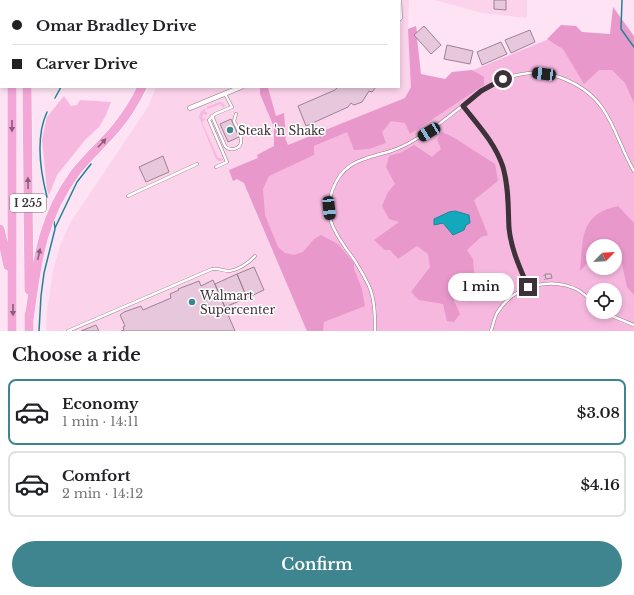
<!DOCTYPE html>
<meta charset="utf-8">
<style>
body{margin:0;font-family:"Libre Baskerville",serif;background:#f6f6f6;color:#202124;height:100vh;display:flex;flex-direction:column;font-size:15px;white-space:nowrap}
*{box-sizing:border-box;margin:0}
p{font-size:13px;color:#757577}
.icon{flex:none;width:22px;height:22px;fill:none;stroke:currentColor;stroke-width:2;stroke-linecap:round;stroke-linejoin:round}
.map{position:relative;height:331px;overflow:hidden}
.side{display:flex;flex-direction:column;background:#fff;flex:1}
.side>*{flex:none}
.hud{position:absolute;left:0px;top:0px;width:400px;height:88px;box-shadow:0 2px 6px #0003;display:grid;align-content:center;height:88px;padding:0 12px;background:#fff}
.needle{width:26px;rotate:66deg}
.fabs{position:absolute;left:586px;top:239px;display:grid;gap:8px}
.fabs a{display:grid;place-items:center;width:36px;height:36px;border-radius:50%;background:#fff;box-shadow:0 2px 6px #0003;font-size:20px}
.end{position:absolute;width:18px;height:18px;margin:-9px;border:5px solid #3e323a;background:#fff;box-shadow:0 0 0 2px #fff}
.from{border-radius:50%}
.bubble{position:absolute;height:28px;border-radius:14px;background:#fff;box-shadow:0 2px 6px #0003;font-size:13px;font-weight:600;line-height:28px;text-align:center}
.car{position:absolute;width:12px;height:24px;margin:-12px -6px;border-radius:5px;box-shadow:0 0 3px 1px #0007;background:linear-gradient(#222 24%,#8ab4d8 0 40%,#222 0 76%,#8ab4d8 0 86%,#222 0)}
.hud b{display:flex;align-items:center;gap:14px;height:38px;font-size:15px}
.hud b+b{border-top:1px solid #e0e0e0}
.hud i{width:10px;height:10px;background:#202124}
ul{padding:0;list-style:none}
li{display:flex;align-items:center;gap:12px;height:66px;margin:0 8px 6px;padding:0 4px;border:2px solid #e0e0e0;border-radius:8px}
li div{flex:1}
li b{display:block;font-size:15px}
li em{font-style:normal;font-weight:600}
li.active{border-color:#3f8590}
li>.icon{width:36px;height:36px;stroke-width:1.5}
h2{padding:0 12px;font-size:18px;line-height:48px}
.primary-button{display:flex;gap:8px;margin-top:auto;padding:8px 12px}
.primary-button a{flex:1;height:46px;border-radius:24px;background:#3f8590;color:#fff;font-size:16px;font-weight:600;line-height:46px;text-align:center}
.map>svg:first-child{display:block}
</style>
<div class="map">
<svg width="634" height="331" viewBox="0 0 634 331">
<rect width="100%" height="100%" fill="#fde3f3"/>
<path fill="#fbd3eb" d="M 194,0 L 409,0 L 408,29 L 412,95 L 237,167 L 307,331 L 46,331 L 47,312 L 53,270 L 60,246 L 70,223 L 148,107 L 156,87 L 399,87 L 399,1 L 193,1 Z
M 435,0 L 527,0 L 527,18 L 482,13 Z"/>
<path fill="#f7b8df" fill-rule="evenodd" d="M 566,32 L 634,48 L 634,331 L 307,331 L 237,167 ZM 593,246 L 615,246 L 615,268 L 593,268 ZM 593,290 L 615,290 L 615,312 L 593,312 Z
M 64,96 L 71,106 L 77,105 L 80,100 L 111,102 L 106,115 L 99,127 L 85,140 L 57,175 L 49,195 L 47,190 L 42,139 L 47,117 Z
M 219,102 L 223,103 L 225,106 L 224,107 L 222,107 L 221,104 L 205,110 L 205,112 L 207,112 L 207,115 L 203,114 L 202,118 L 206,119 L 202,122 L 218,158 L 223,158 L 222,161 L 219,161 L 216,159 L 199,117 L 200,113 L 204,109 L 207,109 L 207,107 Z"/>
<path fill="#e898cb" d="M 613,7 L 634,36 L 634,103 L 625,83 L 612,70 L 599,70 L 584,84 L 563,49 L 547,39 L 561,25 L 576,26 L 582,32 L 610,34 Z
M 416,26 L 417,32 L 414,35 L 417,38 L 421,74 L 445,79 L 452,72 L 472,70 L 484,77 L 484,85 L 410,134 L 405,123 L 391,121 L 382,132 L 386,143 L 369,149 L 354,150 L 347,132 L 314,146 L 314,155 L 269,176 L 263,189 L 265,215 L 278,247 L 285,253 L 294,255 L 303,252 L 314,239 L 321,235 L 338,244 L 354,263 L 354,269 L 362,289 L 365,306 L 324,322 L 323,331 L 307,331 L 244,183 L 237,179 L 233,181 L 229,170 L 258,158 L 257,155 L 274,146 L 274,127 L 260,94 L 260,87 L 270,87 L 268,88 L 276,116 L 284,113 L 286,138 L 285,138 L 288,145 L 405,98 L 411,87 L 408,29 Z
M 442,132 L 453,137 L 495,164 L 498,181 L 474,200 L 488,235 L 481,237 L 467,250 L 473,259 L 476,296 L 470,302 L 465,296 L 457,294 L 452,296 L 460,314 L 454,322 L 447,321 L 443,304 L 419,300 L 411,292 L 430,267 L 428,254 L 417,246 L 398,259 L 390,250 L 385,250 L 374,240 L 399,222 L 389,219 L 382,206 L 388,192 L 395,184 L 386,167 L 389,156 L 402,152 L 414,145 L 432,157 L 441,149 L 437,139 Z
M 618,206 L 634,223 L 634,295 L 627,287 L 618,245 L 593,246 L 593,257 L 580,271 C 583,238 580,214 618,206 Z"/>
<path fill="#12a9bd" stroke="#1f8596" d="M 455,211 L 469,215 L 470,223 L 466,225 L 464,230 L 453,235 L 443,223 L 434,225 L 434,219 L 449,212 Z"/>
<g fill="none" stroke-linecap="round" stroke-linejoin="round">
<path stroke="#1f8596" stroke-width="1.5" d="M 622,0 L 621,29 L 634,47
M 55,98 L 61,87
M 47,197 C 40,170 35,138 47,112
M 55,228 L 77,182 L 91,164
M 39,331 L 41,296 L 44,273 L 55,229 L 54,221"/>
</g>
<path fill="#e7c7db" stroke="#9e8193" d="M 494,0 L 506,0 L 506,10 L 494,9 Z
M 424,26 L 441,45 L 431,54 L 414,35 Z
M 530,30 L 535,42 L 511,53 L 505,40 Z
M 501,42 L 507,54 L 482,65 L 477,52 Z
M 447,45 L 473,51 L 470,64 L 444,59 Z
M 338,87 L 376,87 L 372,92 L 369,91 L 362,102 L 354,105 L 351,103 L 348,107 L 306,126 L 298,106 L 335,90 Z
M 231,119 L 239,137 L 228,142 L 220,124 Z
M 163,156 L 169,172 L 146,182 L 139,167 Z
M 254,267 L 264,290 L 247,298 L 237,274 Z
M 237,274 L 247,298 L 225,307 L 215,284 Z
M 545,274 L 551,274 L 552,278 L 546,279 Z
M 213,280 L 235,331 L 121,331 L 124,330 L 123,327 L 125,326 L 120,315 L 124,312 L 141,306 L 143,310 L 171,298 L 170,294 L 179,290 L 178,289 L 199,281 L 201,286 Z
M 96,325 L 99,331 L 81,331 Z"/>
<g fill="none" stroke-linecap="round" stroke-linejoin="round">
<defs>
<path id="service" d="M 378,0 L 378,1
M 396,0 L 396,1
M 399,20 L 401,18 L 400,0
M 463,106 C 476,123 491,138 500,159 C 509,183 507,204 509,228 C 511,249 520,268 528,287
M 212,116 L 225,146 C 230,152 242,149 241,140 C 241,133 236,126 234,121 L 236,114
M 216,167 L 227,162 L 209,120 L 215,114 L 232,107 L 225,94
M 128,196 L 197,164
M 607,312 L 612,316 L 634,325
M 68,331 L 212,269 C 219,268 223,271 229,271 C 238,270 249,263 255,256
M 375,331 C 375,316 375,300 369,286 C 363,274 356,261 347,250 C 333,230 324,216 332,191 C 343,160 365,159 391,151 C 400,148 408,144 416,139 C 463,114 498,57 559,77 C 576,83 593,94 603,109 C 616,128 622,151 634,171
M 491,331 C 493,325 494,319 497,313 C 513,286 550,276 578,290 C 583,293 588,298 593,301"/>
<path id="minor" d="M 366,1 L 366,0
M 190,108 L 241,87"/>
<path id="primary" d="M 256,0 L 257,1
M 267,1 L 267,0"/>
<path id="motorway" d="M 12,0 L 12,1
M 31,0 L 31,1
M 132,0 L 133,1
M 157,1 L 157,0
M 27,87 L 29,290
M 0,229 L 8,266
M 29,314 L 29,331
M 29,320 C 37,264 40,221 75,173 C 87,157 103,144 116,128 C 126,116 135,102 142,87
M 12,331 L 12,87"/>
</defs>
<use href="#service" stroke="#96788a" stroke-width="3.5"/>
<use href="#minor" stroke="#96788a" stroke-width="5.5"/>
<use href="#primary" stroke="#fff" stroke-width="8"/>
<use href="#motorway" stroke="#fff" stroke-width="10"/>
<path stroke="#96838f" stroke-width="1" stroke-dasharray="1 3" stroke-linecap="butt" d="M 277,1 L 278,0
M 544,275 L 545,281"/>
<use href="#service" stroke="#fff" stroke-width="2.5"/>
<use href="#minor" stroke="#fff" stroke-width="4.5"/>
<use href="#primary" stroke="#f8cae7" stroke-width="7"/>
<use href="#motorway" stroke="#f3a7d7" stroke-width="9"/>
</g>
<defs><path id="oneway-solid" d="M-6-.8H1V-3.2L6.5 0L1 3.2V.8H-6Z"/></defs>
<g fill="#866179">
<use href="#oneway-solid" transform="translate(12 126) rotate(90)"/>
<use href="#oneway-solid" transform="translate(102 143) rotate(-46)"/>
<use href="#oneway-solid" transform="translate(28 183) rotate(-91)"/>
<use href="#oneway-solid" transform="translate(39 254) rotate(-78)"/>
<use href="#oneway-solid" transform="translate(13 310) rotate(90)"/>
</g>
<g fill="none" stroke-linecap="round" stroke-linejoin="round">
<path stroke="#3e323a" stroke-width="5" d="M 503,79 L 481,91 L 463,106 C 478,125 495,143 503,167 C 509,188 508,208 509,228 C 511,249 520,268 528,287"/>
</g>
<g fill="#3f8590" stroke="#fff" stroke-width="1.5">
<circle cx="230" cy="130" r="4"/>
<circle cx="192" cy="302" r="4"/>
</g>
<g text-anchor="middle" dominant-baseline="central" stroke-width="3" stroke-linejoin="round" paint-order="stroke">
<rect fill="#fff" stroke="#787075" stroke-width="1" x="10" y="194" width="36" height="18" rx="3"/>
<g font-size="11" font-weight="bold" fill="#3e323a">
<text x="28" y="203">I 255</text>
</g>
<g font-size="12" fill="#3e323a" stroke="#fff" text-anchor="start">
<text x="238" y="130">Steak 'n Shake</text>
<text x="200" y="295">Walmart<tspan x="200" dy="14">Supercenter</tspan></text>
</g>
</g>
</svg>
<div class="fabs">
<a><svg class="needle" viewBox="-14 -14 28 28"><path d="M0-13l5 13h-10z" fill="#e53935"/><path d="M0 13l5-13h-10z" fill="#757577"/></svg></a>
<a><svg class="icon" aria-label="locate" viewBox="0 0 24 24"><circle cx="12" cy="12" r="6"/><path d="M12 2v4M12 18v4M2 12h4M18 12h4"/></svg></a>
</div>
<i class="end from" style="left:503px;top:79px"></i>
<i class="end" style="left:528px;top:287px"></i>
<div class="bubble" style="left:448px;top:273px;width:66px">1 min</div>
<i class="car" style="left:544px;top:74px;rotate:277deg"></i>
<i class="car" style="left:429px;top:132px;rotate:239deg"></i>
<i class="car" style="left:329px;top:208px;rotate:174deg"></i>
<div class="hud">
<b><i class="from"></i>Omar Bradley Drive</b>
<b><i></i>Carver Drive</b>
</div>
</div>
<section class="side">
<h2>Choose a ride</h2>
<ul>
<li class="active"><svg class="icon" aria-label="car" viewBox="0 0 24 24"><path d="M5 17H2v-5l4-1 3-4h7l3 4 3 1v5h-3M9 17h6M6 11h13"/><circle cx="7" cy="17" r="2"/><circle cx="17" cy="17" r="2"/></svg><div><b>Economy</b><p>1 min · 14:11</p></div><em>$3.08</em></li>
<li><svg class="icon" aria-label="car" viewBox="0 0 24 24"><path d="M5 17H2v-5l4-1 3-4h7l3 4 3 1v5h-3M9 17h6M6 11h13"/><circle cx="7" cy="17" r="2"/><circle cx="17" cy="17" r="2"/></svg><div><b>Comfort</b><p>2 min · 14:12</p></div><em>$4.16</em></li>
</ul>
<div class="primary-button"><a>Confirm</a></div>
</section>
